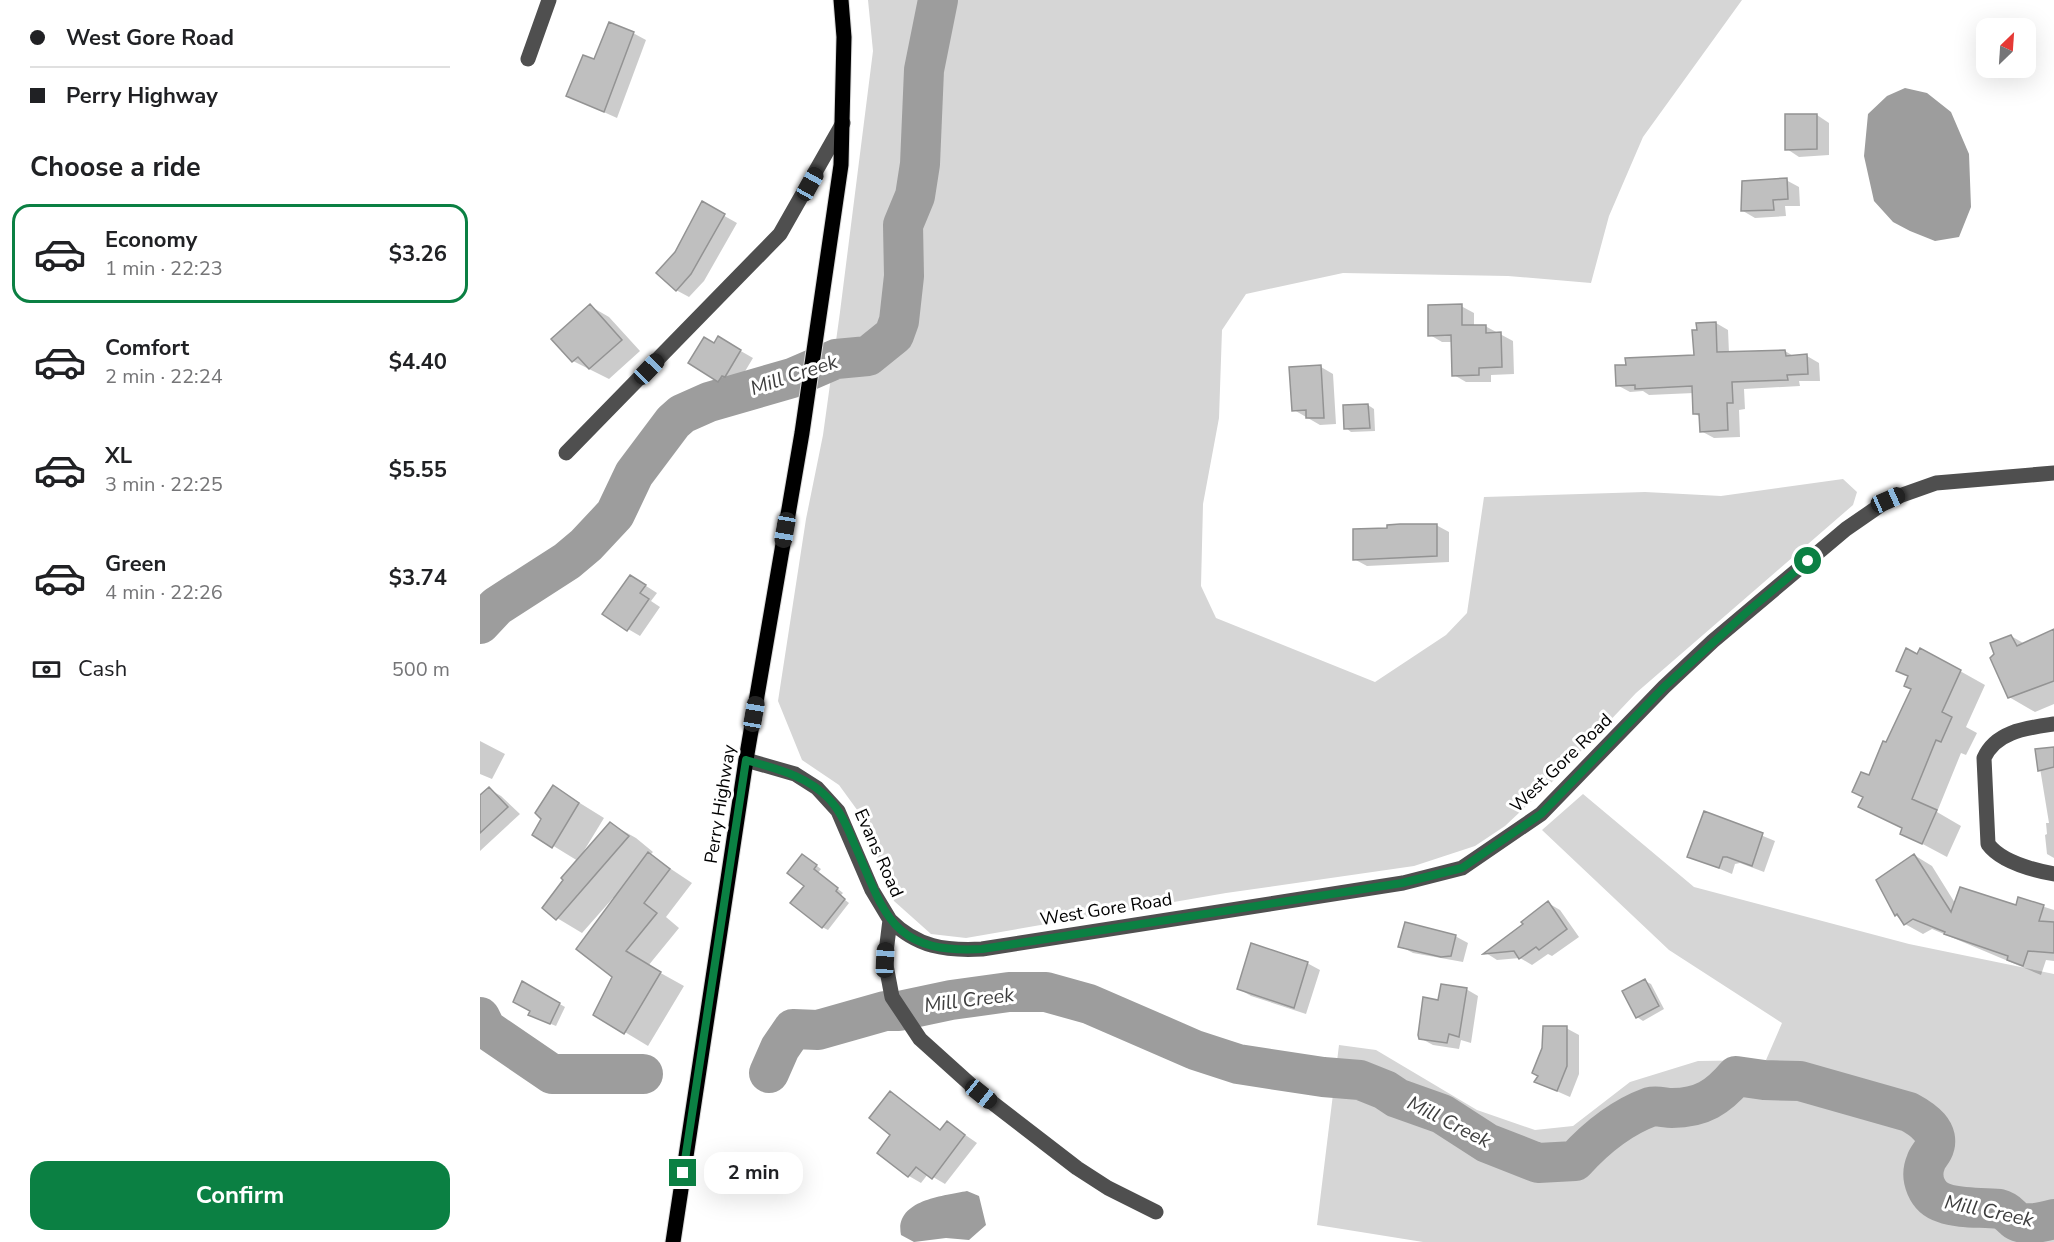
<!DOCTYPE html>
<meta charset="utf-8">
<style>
body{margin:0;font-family:"Nunito Sans",sans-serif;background:#f2f2f2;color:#202124;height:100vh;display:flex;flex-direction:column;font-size:22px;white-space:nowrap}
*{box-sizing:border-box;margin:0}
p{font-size:20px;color:#757577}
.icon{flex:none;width:33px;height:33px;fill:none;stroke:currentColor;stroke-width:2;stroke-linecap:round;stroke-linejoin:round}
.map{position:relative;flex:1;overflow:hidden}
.details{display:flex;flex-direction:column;background:#fff;width:480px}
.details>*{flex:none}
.hud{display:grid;align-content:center;height:132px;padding:0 30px;background:#fff}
.needle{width:39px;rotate:25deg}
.buttons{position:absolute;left:1496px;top:18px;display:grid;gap:12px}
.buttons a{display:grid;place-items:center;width:60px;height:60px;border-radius:12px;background:#fff;box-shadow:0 6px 24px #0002;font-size:30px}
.end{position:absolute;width:27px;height:27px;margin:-14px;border:8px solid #0b8043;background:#fff;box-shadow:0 0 0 3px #fff}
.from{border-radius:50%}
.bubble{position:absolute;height:42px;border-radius:18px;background:#fff;box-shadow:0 6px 24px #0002;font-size:20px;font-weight:700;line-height:42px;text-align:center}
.car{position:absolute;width:18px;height:36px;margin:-18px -9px;border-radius:8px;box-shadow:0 0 4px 2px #0007;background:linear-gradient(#222 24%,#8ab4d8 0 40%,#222 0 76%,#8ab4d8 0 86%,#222 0)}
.hud b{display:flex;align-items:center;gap:21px;height:57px;font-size:22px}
.hud b+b{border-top:2px solid #e0e0e0}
.hud i{width:15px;height:15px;background:#202124}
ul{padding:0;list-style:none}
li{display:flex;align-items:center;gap:18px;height:99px;margin:0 12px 9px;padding:0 18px;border:3px solid transparent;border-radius:18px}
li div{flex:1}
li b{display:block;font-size:22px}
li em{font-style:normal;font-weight:700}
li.on{border-color:#0b8043}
li>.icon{width:54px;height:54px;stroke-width:1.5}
h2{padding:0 30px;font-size:27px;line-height:72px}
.pay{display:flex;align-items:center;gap:15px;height:66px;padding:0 30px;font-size:22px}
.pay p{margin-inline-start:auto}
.cta{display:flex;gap:12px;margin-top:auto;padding:12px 30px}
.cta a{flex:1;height:69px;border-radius:18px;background:#0b8043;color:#fff;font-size:24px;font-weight:700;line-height:69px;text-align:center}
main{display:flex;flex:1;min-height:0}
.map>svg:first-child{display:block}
</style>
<main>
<section class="details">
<div class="hud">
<b><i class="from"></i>West Gore Road</b>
<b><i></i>Perry Highway</b>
</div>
<h2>Choose a ride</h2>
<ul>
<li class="on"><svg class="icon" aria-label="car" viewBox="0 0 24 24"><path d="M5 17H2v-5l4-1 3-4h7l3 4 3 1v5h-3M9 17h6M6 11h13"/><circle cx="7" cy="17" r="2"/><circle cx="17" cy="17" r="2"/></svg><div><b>Economy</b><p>1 min · 22:23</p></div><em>$3.26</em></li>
<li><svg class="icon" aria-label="car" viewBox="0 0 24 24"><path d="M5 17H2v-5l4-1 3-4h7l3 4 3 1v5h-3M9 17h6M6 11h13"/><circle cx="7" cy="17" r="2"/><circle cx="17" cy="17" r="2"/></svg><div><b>Comfort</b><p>2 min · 22:24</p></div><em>$4.40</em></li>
<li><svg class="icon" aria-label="car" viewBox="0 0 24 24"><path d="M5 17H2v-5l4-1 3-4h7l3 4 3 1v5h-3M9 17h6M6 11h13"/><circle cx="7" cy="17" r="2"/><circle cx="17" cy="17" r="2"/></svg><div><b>XL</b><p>3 min · 22:25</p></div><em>$5.55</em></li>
<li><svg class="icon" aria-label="car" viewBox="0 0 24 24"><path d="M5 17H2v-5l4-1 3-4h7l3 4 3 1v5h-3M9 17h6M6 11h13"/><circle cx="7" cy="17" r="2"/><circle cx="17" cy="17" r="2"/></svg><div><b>Green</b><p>4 min · 22:26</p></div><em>$3.74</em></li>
</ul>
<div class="pay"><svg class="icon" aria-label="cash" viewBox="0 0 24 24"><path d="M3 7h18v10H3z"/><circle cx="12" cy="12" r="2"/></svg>Cash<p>500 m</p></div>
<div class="cta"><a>Confirm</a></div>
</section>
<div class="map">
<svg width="1574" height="1242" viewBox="0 0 1574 1242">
<rect width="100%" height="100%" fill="#fff"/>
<path fill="#d6d6d6" d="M 388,0 L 1262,0 L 1163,137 L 1129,216 L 1111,283 L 1028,276 L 863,273 L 766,294 L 742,330 L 739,418 L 723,504 L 721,586 L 736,618 L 895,682 L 966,635 L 987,613 L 1004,497 L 1165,492 L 1241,496 L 1363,479 L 1377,492 L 1373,505 L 1156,693 L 1075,779 L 1025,826 L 995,846 L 934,866 L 746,893 L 486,938 L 451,934 L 414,901 L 383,818 L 359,785 L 322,760 L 298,701 L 326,519 L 343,435 L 360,312 L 393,51 Z
M 1103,794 L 1214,887 L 1429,944 L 1574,974 L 1574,1242 L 943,1242 L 837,1225 L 859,1045 L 896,1050 L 997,1110 L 1055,1130 L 1093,1126 L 1150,1082 L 1218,1061 L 1286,1060 L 1302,1023 L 1189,950 L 1062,830 Z"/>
<path fill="#9d9d9d" d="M 1425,88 L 1447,93 L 1471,112 L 1489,154 L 1491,207 L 1479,237 L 1455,241 L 1430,231 L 1413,222 L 1394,201 L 1384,156 L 1388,114 L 1407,96 Z
M 487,1191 L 499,1196 L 506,1225 L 489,1240 L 466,1238 L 434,1242 L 421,1235 C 414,1200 463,1196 487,1191 Z"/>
<path fill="#0003" d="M 153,33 L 166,40 L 137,118 L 88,96 L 115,61 Z
M 1337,115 L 1349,123 L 1349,155 L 1319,157 L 1307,149 Z
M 1306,180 L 1319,187 L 1320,206 L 1305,206 L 1306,216 L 1275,218 L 1263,211 Z
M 223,204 L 257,223 L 224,281 L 209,297 L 196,290 L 196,253 Z
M 110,306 L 129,317 L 160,351 L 129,379 L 93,361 L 73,339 Z
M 981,306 L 994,313 L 994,327 L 1005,326 L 1033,341 L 1034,374 L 1011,375 L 1011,382 L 986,382 L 974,375 L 973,342 L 962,342 L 950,335 Z
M 1236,323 L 1248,330 L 1249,353 L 1305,351 L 1315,357 L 1327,356 L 1339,363 L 1340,381 L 1319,381 L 1320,386 L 1264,389 L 1265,409 L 1259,410 L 1260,437 L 1234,438 L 1221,431 L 1221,417 L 1215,414 L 1214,393 L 1169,395 L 1163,391 L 1150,392 L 1137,385 L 1215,357 Z
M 238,338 L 273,358 L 258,383 L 255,382 L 251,388 L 210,363 L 234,345 Z
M 841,367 L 853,374 L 856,424 L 840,425 L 814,410 Z
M 888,405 L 894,409 L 895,431 L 871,432 L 866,428 Z
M 956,525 L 969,532 L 969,562 L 887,566 L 874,559 Z
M 163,584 L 177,593 L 171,601 L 180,607 L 160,636 L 148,629 Z
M 1574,631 L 1574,704 L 1555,712 L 1529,697 L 1531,636 L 1545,644 Z
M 1480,671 L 1505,685 L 1486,727 L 1497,733 L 1486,755 L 1481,753 L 1457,812 L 1481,826 L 1467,857 L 1422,833 L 1423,829 L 1380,806 L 1390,777 L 1406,744 Z
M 0,741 L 25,754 L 12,779 L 0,774 Z
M 1574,748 L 1574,858 L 1567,854 L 1565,835 L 1567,834 L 1566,823 L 1569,823 L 1557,750 Z
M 74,787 L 124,818 L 102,854 L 131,824 L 156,838 L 173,852 L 170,855 L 212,883 L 186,917 L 199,928 L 168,966 L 204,986 L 168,1046 L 115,1014 L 134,977 L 135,899 L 133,898 L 102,933 L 77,918 L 98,861 L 54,834 L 63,819 Z
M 9,789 L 21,796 L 40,814 L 0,851 L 0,797 Z
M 1225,812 L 1295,841 L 1284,872 L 1260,863 L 1255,864 L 1252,874 L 1209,856 Z
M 1434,855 L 1452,866 L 1475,903 L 1537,907 L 1539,899 L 1574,910 L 1574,961 L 1566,960 L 1561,975 L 1452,929 L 1443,934 L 1425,924 L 1416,915 Z
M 328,859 L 341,869 L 338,873 L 363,893 L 360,896 L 369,903 L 348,930 L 342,927 L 326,886 Z
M 1068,903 L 1080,910 L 1099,937 L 1072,956 L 1068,954 L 1052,965 L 1040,958 L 1017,960 L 1006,953 L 1045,924 Z
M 975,936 L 988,943 L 983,962 L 933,953 L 920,946 Z
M 827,963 L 840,970 L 826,1014 L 771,996 L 759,989 Z
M 1165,981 L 1171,984 L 1184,1009 L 1163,1021 L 1157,1017 Z
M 43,983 L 85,1007 L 76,1026 L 56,1018 Z
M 986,989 L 998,996 L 991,1043 L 981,1040 L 979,1049 L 953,1045 L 940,1038 L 959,1001 Z
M 1086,1028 L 1099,1035 L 1099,1074 L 1090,1097 L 1056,1082 Z
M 410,1093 L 462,1131 L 468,1123 L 497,1143 L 465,1184 L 448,1174 L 441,1183 L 429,1176 L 412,1135 Z"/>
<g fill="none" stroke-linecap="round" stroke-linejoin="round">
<path stroke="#9d9d9d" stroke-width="40" d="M 0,624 L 17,606 L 87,561 L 106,545 L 135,514 L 154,474 L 193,422 L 202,414 L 229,402 L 312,378 L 356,359 L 388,356 L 414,335 L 419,321 L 424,276 L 423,225 L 435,196 L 440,164 L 444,70 L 458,0
M 0,1017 L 6,1029 L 72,1074 L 163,1074
M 289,1073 L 300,1048 L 313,1029 L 338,1030 L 405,1011 L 419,1011 L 471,1000 L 529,992 L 566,992 L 609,1004 L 715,1050 L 758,1064 L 843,1077 L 880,1080 L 905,1090 L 917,1098 L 962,1114 L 1007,1143 L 1058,1163 L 1095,1161 C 1116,1138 1140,1118 1170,1107 C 1177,1105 1185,1108 1192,1108 C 1222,1108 1238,1097 1256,1076 L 1284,1080 L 1320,1081 L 1429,1112 C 1442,1119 1462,1132 1453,1150 C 1451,1154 1447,1158 1446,1162 C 1439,1178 1447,1198 1464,1203 C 1480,1209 1501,1207 1519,1209 C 1527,1211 1528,1214 1534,1219 C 1543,1227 1563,1222 1574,1219"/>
</g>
<path fill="#bfbfbf" stroke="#939393" stroke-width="1.5" d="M 129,22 L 154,32 L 124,112 L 86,96 L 103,55 L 114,59 Z
M 1305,114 L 1337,114 L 1337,149 L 1305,150 Z
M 1307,178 L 1308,199 L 1293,200 L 1294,210 L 1261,211 L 1262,181 Z
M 222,201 L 245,214 L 211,274 L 196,291 L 176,273 L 195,252 Z
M 110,304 L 142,340 L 109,369 L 98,357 L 92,362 L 71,339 Z
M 982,304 L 982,325 L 1006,325 L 1006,333 L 1021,332 L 1022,367 L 999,368 L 999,375 L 972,376 L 971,335 L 948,336 L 948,305 Z
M 1236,322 L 1237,352 L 1305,350 L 1306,356 L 1327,354 L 1328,374 L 1307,375 L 1308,380 L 1252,382 L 1253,403 L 1247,403 L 1248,430 L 1220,432 L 1219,414 L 1213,414 L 1212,386 L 1155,389 L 1155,385 L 1136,386 L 1135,365 L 1146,365 L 1145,358 L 1214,355 L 1212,330 L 1217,330 L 1216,323 Z
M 238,336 L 261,350 L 245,377 L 242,376 L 238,382 L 208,363 L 224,337 L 234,343 Z
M 841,365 L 844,418 L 826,418 L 826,410 L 812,411 L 809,367 Z
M 888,404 L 890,428 L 864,429 L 863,405 Z
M 920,524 L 957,524 L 957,556 L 873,560 L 873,529 L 907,528 L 907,525 Z
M 150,575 L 166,585 L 160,593 L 169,599 L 147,631 L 122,614 Z
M 1574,629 L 1574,681 L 1528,698 L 1510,658 L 1514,654 L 1510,643 L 1531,635 L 1537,646 Z
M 1426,648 L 1437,654 L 1440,648 L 1481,670 L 1462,712 L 1472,717 L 1461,742 L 1456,740 L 1432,799 L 1457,810 L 1442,844 L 1420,834 L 1422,828 L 1378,807 L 1383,797 L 1372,792 L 1381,772 L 1389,775 L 1403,741 L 1406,742 L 1431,689 L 1424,686 L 1428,676 L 1416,671 Z
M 1574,747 L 1574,767 L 1558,771 L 1555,749 Z
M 73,785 L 99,803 L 72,848 L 52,835 L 61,819 L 55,813 Z
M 9,787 L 28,807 L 0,833 L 0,795 Z
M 1224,811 L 1283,833 L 1272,866 L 1247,857 L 1243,857 L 1239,868 L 1207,857 Z
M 130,822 L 149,836 L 76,920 L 62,908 L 83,880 L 81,878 Z
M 168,852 L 190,869 L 164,903 L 177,913 L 146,951 L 181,972 L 144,1034 L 113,1015 L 132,977 L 96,949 Z
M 322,854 L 337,865 L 334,869 L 358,888 L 356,891 L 365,899 L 342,928 L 310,903 L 324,886 L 307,873 Z
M 1434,854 L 1471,912 L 1480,887 L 1536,905 L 1538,897 L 1564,905 L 1559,921 L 1574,922 L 1574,953 L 1548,951 L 1543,966 L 1527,960 L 1528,956 L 1464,934 L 1465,932 L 1433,919 L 1424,925 L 1417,914 L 1415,916 L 1396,880 Z
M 1068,901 L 1087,929 L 1059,950 L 1056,947 L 1039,959 L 1034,951 L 1003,954 L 1043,924 L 1041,922 Z
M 925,922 L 976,935 L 971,956 L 961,957 L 918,947 Z
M 771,943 L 828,962 L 814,1008 L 757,989 Z
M 1165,979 L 1179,1006 L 1156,1018 L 1142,991 Z
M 42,981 L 80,1003 L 70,1024 L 48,1015 L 50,1011 L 33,1002 Z
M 961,984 L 987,988 L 979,1037 L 969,1034 L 967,1043 L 939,1039 L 938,1035 L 943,997 L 958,1000 Z
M 1063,1026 L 1087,1026 L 1087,1066 L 1077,1091 L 1054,1082 L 1058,1076 L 1052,1073 L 1062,1048 Z
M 410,1091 L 460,1130 L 467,1121 L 485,1135 L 452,1179 L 436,1167 L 428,1177 L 397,1153 L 410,1135 L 389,1118 Z"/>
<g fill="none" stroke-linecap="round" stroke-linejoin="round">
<defs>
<path id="major" d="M 193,1242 L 266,760 L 322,433 L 361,165 L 364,37 L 361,0"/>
</defs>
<use href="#major" stroke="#dbdbdb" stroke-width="17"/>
<path stroke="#4f4f4f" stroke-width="15" d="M 48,59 L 69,0
M 86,453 L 300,234 L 363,123
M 1574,724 C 1547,728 1516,731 1504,758 L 1508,844 C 1521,862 1553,870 1574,874
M 266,760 L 315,774 L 337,788 L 358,811 L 392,890 L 410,920 L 405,960 L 412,997 L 440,1039 L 501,1094 L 597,1168 L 628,1188 L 676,1212
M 410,920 C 437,947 465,951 502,949 L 923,883 L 982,868 L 1061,814 L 1184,687 L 1233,641 L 1366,529 L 1408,500 L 1456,483 L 1574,473"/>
<use href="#major" stroke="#000" stroke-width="15"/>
</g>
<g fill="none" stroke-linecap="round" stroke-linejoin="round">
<path stroke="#0b8043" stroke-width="8" d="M 203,1173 L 266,760 C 296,769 326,775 348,798 C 360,810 367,826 373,841 C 405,913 409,954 502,949 L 922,883 L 982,868 L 1061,814 L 1184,687 L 1268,611 L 1328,561"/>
</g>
<g text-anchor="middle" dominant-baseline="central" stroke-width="6" stroke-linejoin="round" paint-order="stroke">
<g font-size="18" fill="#000" stroke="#fff">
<text transform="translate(1081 763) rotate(-44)">West Gore Road</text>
<text transform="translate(240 804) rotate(-81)">Perry Highway</text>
<text transform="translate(399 853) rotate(66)">Evans Road</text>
<text transform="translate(626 909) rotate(-9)">West Gore Road</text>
</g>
<g font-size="20" font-style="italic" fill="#3e3e3e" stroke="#fff">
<text transform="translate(314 375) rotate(-18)">Mill Creek</text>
<text transform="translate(489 1000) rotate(-7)">Mill Creek</text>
<text transform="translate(969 1122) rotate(27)">Mill Creek</text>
<text transform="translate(1509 1211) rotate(12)">Mill Creek</text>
</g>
</g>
</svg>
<div class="buttons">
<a><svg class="needle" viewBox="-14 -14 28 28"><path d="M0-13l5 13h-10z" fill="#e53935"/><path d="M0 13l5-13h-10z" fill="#757577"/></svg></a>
</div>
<i class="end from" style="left:1328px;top:561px"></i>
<i class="end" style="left:203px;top:1173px"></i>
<div class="bubble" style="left:224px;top:1152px;width:99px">2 min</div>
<i class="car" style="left:330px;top:184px;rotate:29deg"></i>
<i class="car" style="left:169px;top:369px;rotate:44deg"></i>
<i class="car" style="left:1408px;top:500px;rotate:66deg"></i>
<i class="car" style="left:305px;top:530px;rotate:190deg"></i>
<i class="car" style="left:274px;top:714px;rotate:10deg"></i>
<i class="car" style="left:405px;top:960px;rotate:3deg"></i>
<i class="car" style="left:501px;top:1094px;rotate:129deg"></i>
</div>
</main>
